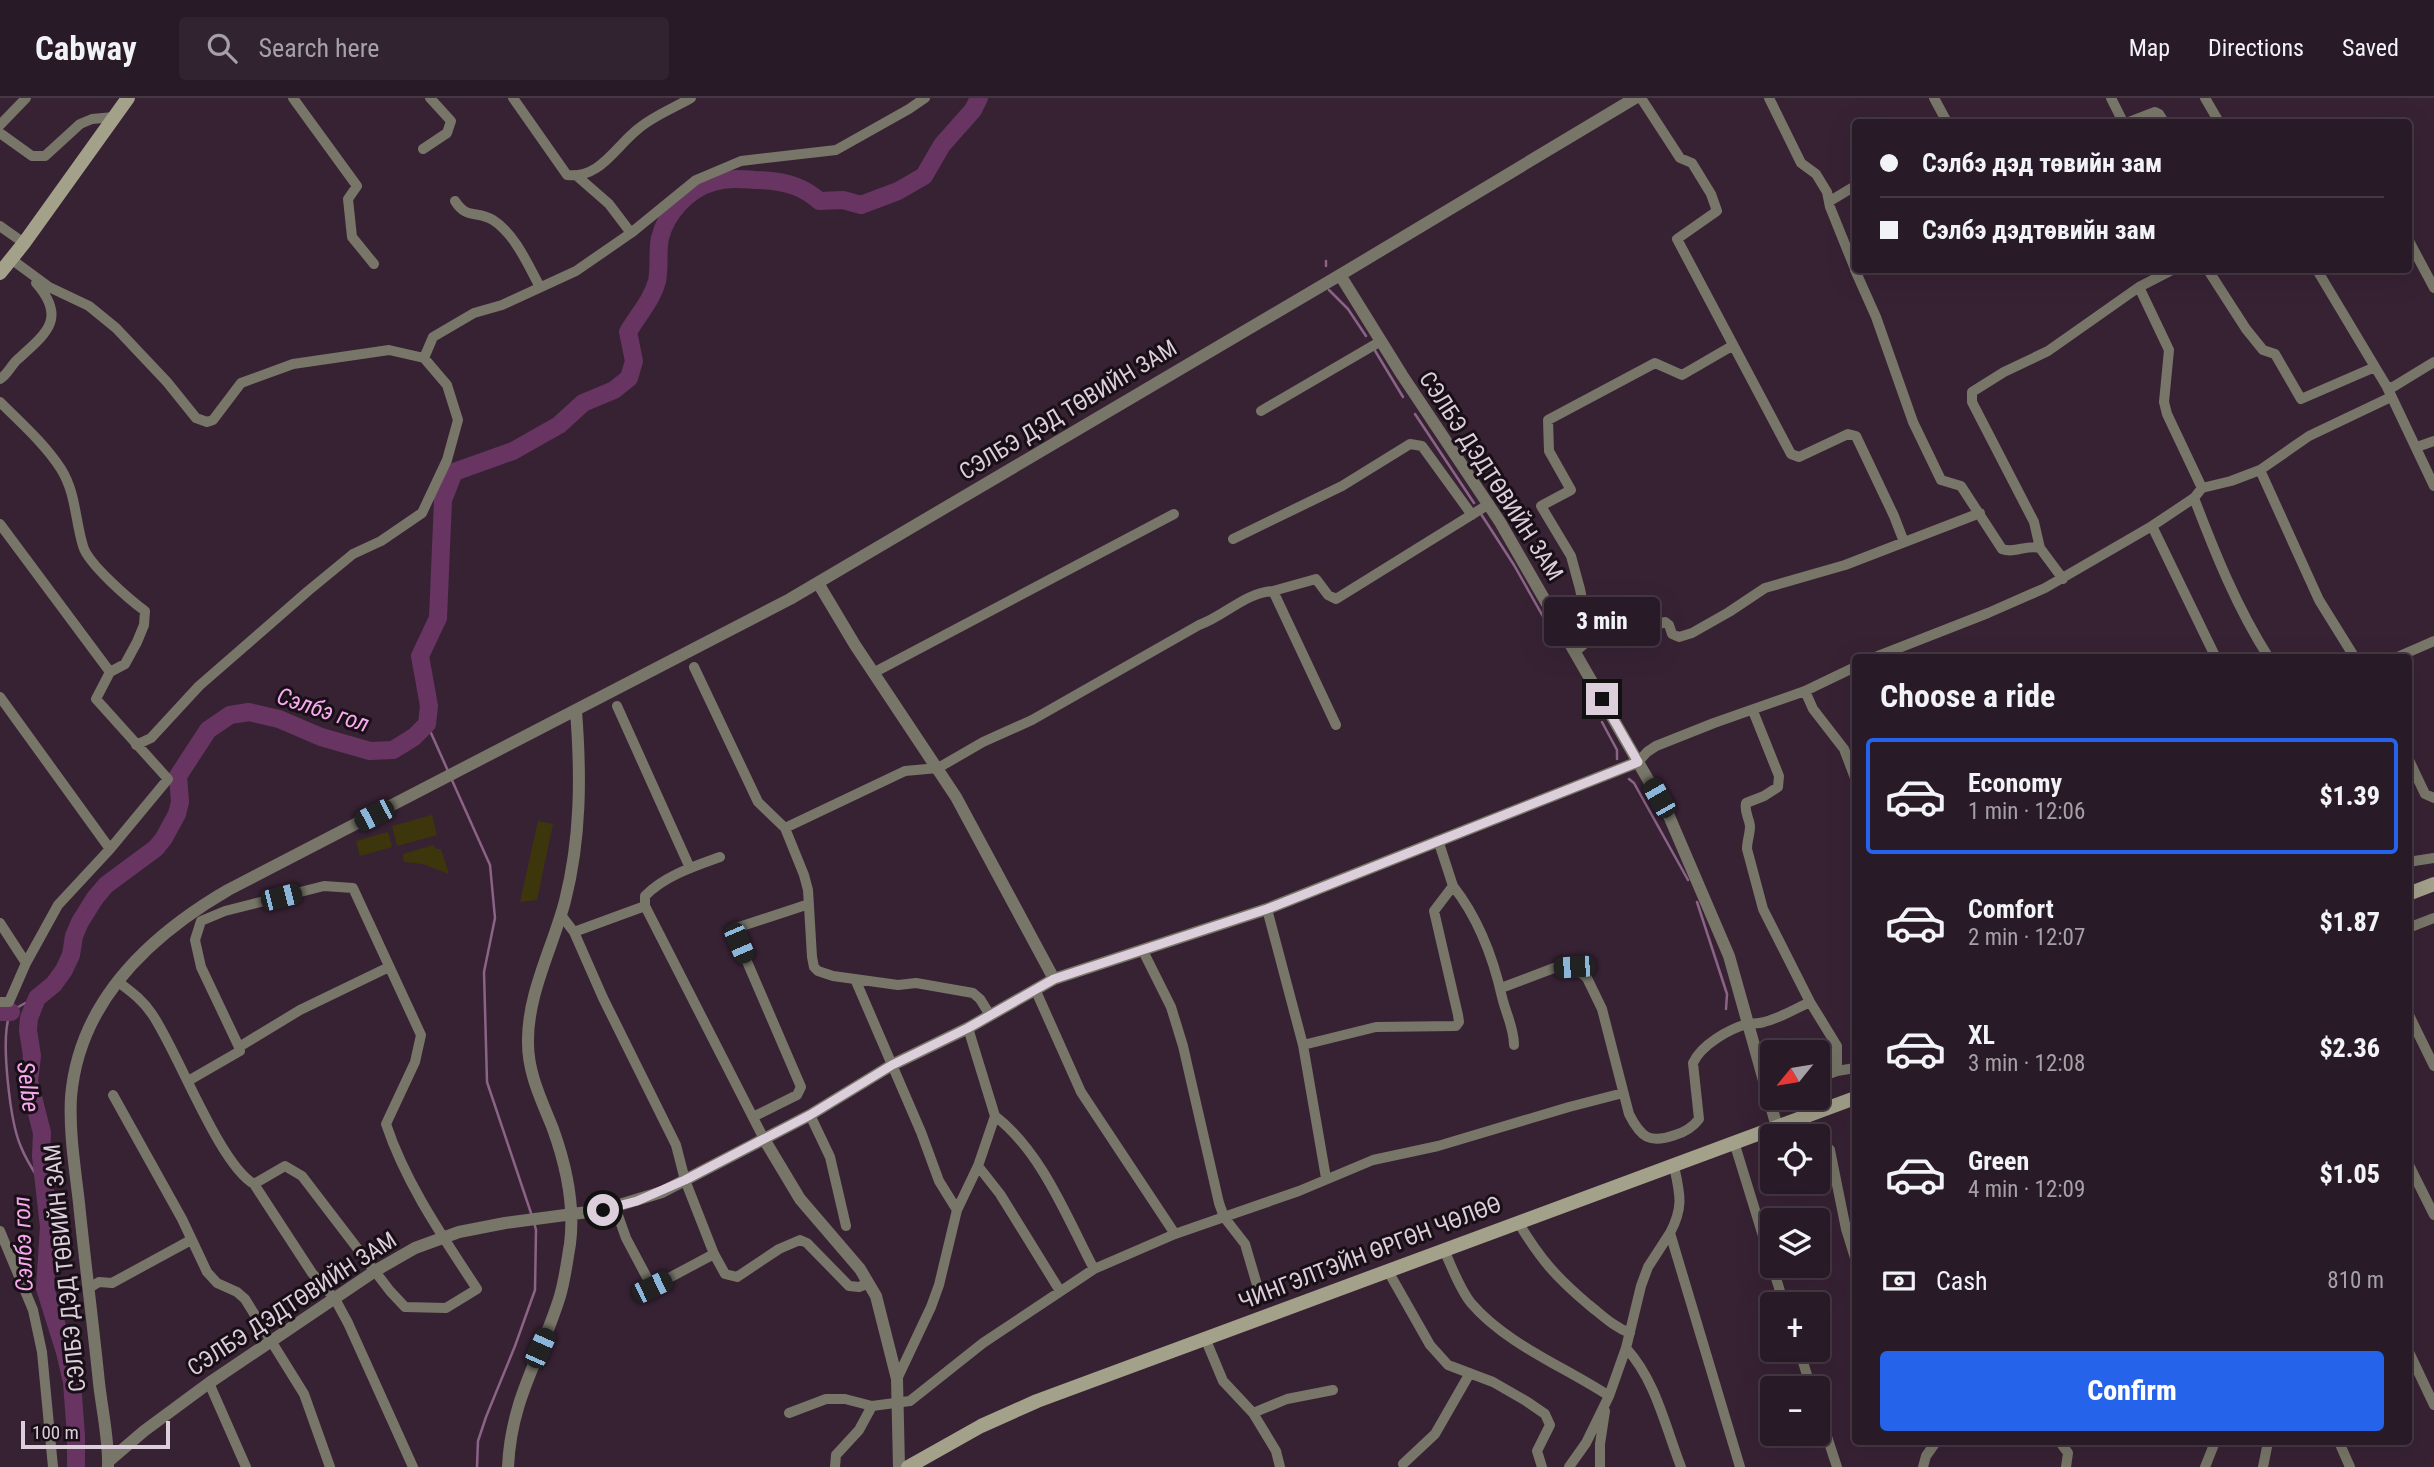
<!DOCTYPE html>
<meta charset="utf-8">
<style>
body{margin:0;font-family:"Roboto Condensed",sans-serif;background:#31232f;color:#f1f3f6;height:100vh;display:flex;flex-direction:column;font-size:26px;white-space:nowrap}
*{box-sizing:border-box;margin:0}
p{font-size:23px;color:#a5a1a7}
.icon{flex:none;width:38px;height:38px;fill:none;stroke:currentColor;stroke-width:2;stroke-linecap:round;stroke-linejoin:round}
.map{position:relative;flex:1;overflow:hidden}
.sheet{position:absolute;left:1852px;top:556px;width:560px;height:791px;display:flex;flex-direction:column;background:#291a27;border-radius:7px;box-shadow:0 7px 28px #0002,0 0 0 2px #453844}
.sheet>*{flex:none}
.banner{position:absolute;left:1852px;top:21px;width:560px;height:154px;border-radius:7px;box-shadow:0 7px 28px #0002,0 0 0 2px #453844;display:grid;align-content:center;height:154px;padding:0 28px;background:#291a27}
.needle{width:46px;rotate:240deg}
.fabs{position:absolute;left:1760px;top:942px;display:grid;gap:14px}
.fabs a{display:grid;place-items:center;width:70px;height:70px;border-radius:7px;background:#291a27;box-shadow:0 7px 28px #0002,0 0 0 2px #453844;font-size:35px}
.scale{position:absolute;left:21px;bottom:18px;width:149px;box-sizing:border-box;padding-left:7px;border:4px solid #dcceda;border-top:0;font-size:19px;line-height:24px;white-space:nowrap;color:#dcceda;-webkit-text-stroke:5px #190f17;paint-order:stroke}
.end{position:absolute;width:32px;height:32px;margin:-16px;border:9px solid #dcceda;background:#111;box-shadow:0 0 0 4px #111}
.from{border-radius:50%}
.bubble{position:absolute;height:49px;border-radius:7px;background:#291a27;box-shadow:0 7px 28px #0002,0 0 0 2px #453844;font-size:23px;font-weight:800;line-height:49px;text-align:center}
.car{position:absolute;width:21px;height:42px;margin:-21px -10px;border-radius:9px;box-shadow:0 0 5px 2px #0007;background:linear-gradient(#222 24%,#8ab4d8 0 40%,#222 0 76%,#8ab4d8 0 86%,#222 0)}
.banner b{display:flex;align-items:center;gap:24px;height:66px;font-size:26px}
.banner b+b{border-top:2px solid #453844}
.banner i{width:18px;height:18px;background:#f1f3f6}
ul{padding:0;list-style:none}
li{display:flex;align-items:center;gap:21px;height:116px;margin:0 14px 10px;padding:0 14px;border:4px solid transparent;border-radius:7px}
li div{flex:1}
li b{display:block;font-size:26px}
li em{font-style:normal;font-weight:800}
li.selected{border-color:#2563eb}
li>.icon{width:63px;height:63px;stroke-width:1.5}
h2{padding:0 28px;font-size:32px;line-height:84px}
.pay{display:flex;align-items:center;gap:18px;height:77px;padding:0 28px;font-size:26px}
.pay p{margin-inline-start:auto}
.cta{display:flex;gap:14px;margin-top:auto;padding:14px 28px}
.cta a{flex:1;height:80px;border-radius:7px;background:#2563eb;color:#fff;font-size:28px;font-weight:800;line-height:80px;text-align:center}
header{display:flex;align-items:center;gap:42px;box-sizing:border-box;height:98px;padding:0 35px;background:#291a27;border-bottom:2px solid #453844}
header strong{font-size:33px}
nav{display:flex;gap:38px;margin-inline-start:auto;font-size:24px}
.search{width:490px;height:63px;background:#31232f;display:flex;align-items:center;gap:18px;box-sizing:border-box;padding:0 24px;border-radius:7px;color:#a5a1a7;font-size:26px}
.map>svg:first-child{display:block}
</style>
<header>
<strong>Cabway</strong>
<div class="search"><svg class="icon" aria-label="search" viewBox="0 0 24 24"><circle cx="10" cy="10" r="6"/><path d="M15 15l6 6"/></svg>Search here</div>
<nav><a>Map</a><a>Directions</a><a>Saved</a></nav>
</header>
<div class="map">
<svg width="2434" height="1369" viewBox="0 0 2434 1369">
<rect width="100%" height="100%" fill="#372234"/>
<path fill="#3d360c" d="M 432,717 L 437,737 L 397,748 L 392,728 Z
M 538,723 L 553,726 L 537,802 L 520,804 Z
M 388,734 L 392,749 L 360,758 L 356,743 Z
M 433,747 L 436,751 L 441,751 L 449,776 L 423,766 L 404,764 L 403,756 Z"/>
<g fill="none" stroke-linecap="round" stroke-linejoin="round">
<path stroke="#8b6386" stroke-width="2.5" d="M 1326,163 L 1326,168
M 1329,192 L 1348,211 L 1366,238
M 1374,251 L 1403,299
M 1415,316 L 1474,405
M 1481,416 L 1514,467 L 1554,538
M 1602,624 L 1617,652 L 1617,661
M 427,626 L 448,673
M 451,680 L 490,767 L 495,820 L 484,874 L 487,984 L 532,1118
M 1629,681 L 1634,685 L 1688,782
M 1697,804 L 1727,896 L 1726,911
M 37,900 C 28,904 16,908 10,916 C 0,939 10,1024 21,1049 C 27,1064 36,1077 45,1091
M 477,1369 L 478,1343 L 486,1319 L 515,1248 L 535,1192 L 536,1132 L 534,1124"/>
<path stroke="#683562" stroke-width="18" d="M 0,914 L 11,914
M 76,1369 L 76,1338 L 72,1284 L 65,1254 L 45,1190 L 49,1129 L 41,1058 L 42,1035 L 29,983 L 32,958 L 28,932 L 29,920 L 37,900 L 54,886 L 64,872 L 71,857 L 74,838 L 80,824 L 95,800 L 106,787 L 156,750 L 164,740 L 177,716 L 180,704 L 178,678 L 208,632 L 230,617 L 249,614 L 279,621 L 321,639 L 370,653 L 393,652 L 414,639 L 427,626 L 429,608 L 420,558 L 438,520 L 443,402 L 454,374 L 513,353 L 559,327 L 583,305 L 614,292 L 629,280 L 634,263 L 628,234 C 638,217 652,202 657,183 C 660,169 657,154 660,140 C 666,115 688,91 713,84 C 727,80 741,81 755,82 C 778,82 802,86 819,103 L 843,102 L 861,107 L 898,93 L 924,78 L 942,47 L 973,12 L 979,0"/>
<path stroke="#787668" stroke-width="10" d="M 293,0 L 357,88 L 348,101 L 352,139 L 374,166
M 513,0 L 567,77 C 600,81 615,49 638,31 C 653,18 674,10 691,0
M 1641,0 L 1680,60 L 1692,65 L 1711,96 L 1717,113 L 1677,141 L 1791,356 L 1799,359 L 1848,336 L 1856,338 L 1894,418 L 1904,444
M 1769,0 L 1801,65 L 1816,76 L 1827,94 L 1830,109 L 1855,171
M 1934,0 L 1947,24
M 2111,0 L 2123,24
M 2205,0 L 2219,24
M 2129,24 L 2155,14 L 2159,16 L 2164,24
M 0,27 L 26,0
M 0,35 L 32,58 L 45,58 L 80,26 L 92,21 L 114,19
M 423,51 L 447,35 L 451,23 L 430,0
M 455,103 C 467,122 477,112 493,122 C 515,136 528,167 540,189
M 1830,103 L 1855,88
M 0,128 L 24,145
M 631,135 L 696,82 L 741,63 L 836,52 L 909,11 L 925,0
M 2408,141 L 2434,190
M 11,161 L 49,189 L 89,208 L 116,230 L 167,284 L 196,320 L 207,324 L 213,322 L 241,285 L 293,266 L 389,252 L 424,260 L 447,287 L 458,322 L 447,362 L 422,415 L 381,443 L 353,456 L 308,493 L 199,588 L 151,640 L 136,647
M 1855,172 L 1876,219 L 1913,324 L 1941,382 L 1961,388 L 2002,451 C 2015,456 2027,446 2040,450 L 2063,481
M 2208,172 L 2246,231 L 2263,252 L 2275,256 L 2301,301 L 2375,269
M 2317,172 L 2387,289 L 2434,388
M 2139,189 L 2169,252 L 2164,304 L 2167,316 L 2202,390
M 424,260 L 433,239 L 474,215 L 502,207 L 576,173 L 631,135 L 609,106 L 577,78
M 0,281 C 8,276 11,267 18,261 C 47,235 67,220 36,185
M 2387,289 L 2393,289 L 2434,264
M 0,304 C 21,325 45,346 61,371 C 76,395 75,422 83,448 C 88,466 130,502 145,513 L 144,527 L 137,544 L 125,566 L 110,574 L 96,601 L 168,681 L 110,751 L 58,807 L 26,865 L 9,904 L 0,904
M 1261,313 L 1381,243
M 2417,349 L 2434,343
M 2260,372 L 2319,502 L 2355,560
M 0,426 L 110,574
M 2152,428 L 2194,400
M 1233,441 L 1342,388 L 1410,346 L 1422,348 L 1472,417
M 2040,450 L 2034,424 L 1972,304 L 1972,294 L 2004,274 L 2048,253 L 2139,189 L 2172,172
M 1273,493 L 1316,481 L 1328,497 L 1336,501 L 1489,406
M 1590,541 L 1615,542 L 1665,524 L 1669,527 L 1672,536 L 1679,539 L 1692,535 L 1729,514 L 1765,490 L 1845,467 L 1980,415
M 1575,554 L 1590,541 L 1580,491 L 1571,458 L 1541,408 L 1571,392 L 1549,353 L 1548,322 L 1655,265 L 1682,277 L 1732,248
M 1873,560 L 1988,515 L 2045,490 L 2152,428 L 2216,560
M 2269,560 C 2237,510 2215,455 2194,400 L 2202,390 L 2231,383 L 2260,372 L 2309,338 L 2391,299
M 2395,560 L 2434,543
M 694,569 L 758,704 L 785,730 L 905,673 L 938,670 L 983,644 L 1032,622 L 1199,527 C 1225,518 1244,495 1273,493 L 1336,627
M 873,575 L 1174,416
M 1805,593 L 1813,611 L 1844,651 L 1855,680
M 0,599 L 110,751
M 617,608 L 690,770
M 1753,613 L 1779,678 L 1778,689 L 1764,698 L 1746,705 C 1744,714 1749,719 1750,728 C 1750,736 1747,743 1747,751 L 1763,811 L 1810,904 L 1837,948 L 1837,973
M 2408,660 L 2425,696 L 2434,700
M 1638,664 L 1647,654 L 1656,648 L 1714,625 L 1805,593 L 1855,569
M 785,730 L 804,777 L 808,792 L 812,859 L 814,869 L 818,873 L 833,878 L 898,887 L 916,885 L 973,895 L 980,901 L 990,917
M 1438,742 L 1453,788
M 2408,764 L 2434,760
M 645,808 L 764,1041
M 1267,811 L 1303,947 L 1326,1080
M 561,817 L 574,834 L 603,900 L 676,1047 L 685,1082 L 714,1156 L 725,1176 L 737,1179 L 779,1151 L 800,1142 L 807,1145 L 849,1188 L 859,1189 L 869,1185
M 0,825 L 26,865
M 2408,830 L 2434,820
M 574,834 L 645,808 L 645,798 C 664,778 695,768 720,759
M 1143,853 L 1171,909 L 1183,948 L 1219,1105 L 1224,1119 L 1245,1146 L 1260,1197
M 855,881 L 921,1034 L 939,1083 L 957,1112
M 117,883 C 130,893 143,902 152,916 C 178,954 219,1066 254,1086 L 312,1175 L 335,1201 L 348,1225 L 413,1369
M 1501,890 L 1554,870 L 1574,869 L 1587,880 L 1602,911 L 1629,1016 C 1641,1040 1650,1046 1675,1037 C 1685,1034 1693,1029 1699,1021 L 1693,965 C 1701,947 1729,931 1747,926 C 1752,925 1758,926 1764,924 C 1780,920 1795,911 1810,904
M 1035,891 L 1081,994 L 1175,1136
M 2408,915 L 2434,968
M 1303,947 L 1376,929 L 1456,928 L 1459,924 L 1458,917 L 1434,813 L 1453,788 C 1479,821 1493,859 1502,899 C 1506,916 1514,930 1514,947
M 239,949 L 201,869 L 195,842 L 201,823 L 225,813 L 324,788 L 353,790 L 421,937 L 415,964 L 386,1026 C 406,1086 443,1139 477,1191 L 446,1210 L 405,1209 L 390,1193 L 302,1078 L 285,1068 L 254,1086
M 1818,980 L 1837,973 L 1855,970
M 188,983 L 240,953 L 239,949 L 300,912 L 389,869
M 113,997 L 182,1121 L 207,1174 L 217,1185 L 237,1194 L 245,1201 L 304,1296 L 330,1369
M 810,1017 L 830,1059 L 846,1128
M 995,1018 C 1042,1054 1067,1120 1094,1171
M 753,1019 L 797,997 L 801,989 L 739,845 L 736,830 L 809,806
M 1799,1021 L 1817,1038
M 1818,1039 L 1830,1052 L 1846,1131 L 1855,1160
M 1734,1044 L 1784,1206
M 2408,1065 L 2434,1117
M 978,1068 L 1000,1096 L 1060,1193
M 1674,1068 C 1680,1096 1684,1109 1670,1135 L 1740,1369
M 615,1109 L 626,1140 L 652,1189 L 714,1156
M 1518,1124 C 1540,1161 1556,1179 1589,1207 C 1603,1218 1614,1229 1630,1235
M 0,1133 L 33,1212 L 42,1254 L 53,1369
M 1444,1152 C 1452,1169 1459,1190 1471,1205 C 1506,1246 1565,1269 1609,1298
M 1388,1173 L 1430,1247 L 1448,1267 L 1493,1284 L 1526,1303 L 1545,1316 L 1550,1327 L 1537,1353 L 1542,1369
M 89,1190 L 99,1184 L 112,1185 L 191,1142
M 1205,1240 L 1223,1283 L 1253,1315 L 1276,1353 L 1280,1369
M 1626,1250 C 1656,1283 1665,1328 1681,1369
M 1799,1251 L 1811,1290
M 2408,1252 L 2434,1307
M 897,1281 L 931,1209 L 939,1187 L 957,1112 L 978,1068 L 995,1018 L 968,930
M 209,1285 L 246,1369
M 1818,1311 L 1837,1369
M 789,1315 L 826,1301 L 845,1301 L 872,1308 L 910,1303 L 983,1245 L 1094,1171 L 1175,1136 L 1299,1093 L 1373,1062 L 1438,1048 L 1569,1009 L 1623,995
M 1253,1315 L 1287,1301 L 1333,1292
M 2060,1344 L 2068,1355 L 2066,1369
M 2339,1344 L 2350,1369
M 1403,1366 L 1435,1336 L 1470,1275
M 835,1369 L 836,1357 L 859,1332 L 872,1308
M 1569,1369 L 1586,1345 L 1609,1298 L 1626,1250 L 1641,1188 L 1648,1169 L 1670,1135
M 1600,1369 L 1600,1346 L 1605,1313
M 1923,1369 L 1926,1358 L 1936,1344
M 2205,1369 L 2215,1344
M 2263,1369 L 2268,1344"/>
<path stroke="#787668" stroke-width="12" d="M 1340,177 L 1402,277 L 1500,424 L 1669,718 L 1729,858 L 1777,1029
M 818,485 L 855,547 L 956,699 L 1054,881
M 764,1041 L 800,1101 L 860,1171 L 876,1198 L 897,1281 L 899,1369
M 109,1363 L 144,1333 L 209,1285 L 375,1173 L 415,1150 L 459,1134 L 505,1125 L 603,1112 L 662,1094 L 810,1017 L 892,967 L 968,930 L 1054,881 L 1267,811 L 1638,664
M 108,1369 C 109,1342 102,1312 99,1285 C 93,1225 85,1165 79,1105 C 75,1070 69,1034 71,999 C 79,903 149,838 228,792 L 790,501 L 1340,177 L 1635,0
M 508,1369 C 511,1300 541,1260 560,1198 C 565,1181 567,1163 570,1146 C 575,1107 566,1067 553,1031 C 542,1003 528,976 528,945 C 527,896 553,849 565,803 C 581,740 581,677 576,613"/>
<path stroke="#a4a18b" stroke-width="14" d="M 0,175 L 24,145 L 128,0
M 2408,796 L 2434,786
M 908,1369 L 981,1328 L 1037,1303 L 1855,1000"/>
</g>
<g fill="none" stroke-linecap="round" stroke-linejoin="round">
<path stroke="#dcceda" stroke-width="9" d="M 603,1112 L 637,1103 L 685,1082 L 810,1017 L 892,967 L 968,930 L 1054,881 L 1267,811 L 1638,664 L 1602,601"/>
</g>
<g text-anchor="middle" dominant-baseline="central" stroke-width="6" stroke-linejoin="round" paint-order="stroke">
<g font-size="23" fill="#dcceda" stroke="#190f17">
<text transform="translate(1068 312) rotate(-31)">СЭЛБЭ ДЭД ТӨВИЙН ЗАМ</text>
<text transform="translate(1491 378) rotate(57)">СЭЛБЭ ДЭДТӨВИЙН ЗАМ</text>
<text transform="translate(1370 1155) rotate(-21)">ЧИНГЭЛТЭЙН ӨРГӨН ЧӨЛӨӨ</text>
<text transform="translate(65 1170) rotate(-96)">СЭЛБЭ ДЭД ТӨВИЙН ЗАМ</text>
<text transform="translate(292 1206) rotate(-33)">СЭЛБЭ ДЭДТӨВИЙН ЗАМ</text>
</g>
<g font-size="24" font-style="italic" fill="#f8aaee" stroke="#190f17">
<text transform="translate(323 612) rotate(18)">Сэлбэ гол</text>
<text transform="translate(28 989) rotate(83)">Selbe</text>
<text transform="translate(23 1146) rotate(-92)">Сэлбэ гол</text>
</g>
</g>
</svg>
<div class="fabs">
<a><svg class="needle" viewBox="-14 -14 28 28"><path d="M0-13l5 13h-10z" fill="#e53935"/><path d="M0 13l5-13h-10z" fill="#a5a1a7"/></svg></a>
<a><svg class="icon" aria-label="locate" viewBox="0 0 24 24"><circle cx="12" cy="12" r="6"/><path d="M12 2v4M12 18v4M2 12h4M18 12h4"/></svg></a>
<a><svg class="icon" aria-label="layers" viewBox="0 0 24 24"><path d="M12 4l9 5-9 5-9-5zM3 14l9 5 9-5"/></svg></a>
<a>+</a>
<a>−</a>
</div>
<div class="scale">100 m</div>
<i class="end from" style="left:603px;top:1112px"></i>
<i class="end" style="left:1602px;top:601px"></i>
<div class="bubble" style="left:1544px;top:499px;width:116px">3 min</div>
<i class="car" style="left:1659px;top:700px;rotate:330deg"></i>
<i class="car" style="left:374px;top:717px;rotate:243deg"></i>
<i class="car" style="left:281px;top:799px;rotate:76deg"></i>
<i class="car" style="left:739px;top:845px;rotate:157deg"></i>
<i class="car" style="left:1574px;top:869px;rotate:266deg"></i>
<i class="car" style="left:652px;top:1189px;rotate:64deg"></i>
<i class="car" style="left:540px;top:1250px;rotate:24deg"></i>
<div class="banner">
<b><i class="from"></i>Сэлбэ дэд төвийн зам</b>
<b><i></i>Сэлбэ дэдтөвийн зам</b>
</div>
<section class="sheet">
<h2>Choose a ride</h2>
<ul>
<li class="selected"><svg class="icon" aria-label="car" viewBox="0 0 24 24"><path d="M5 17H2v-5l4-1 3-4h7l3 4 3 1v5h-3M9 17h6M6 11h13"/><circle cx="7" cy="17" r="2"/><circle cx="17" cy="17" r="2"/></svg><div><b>Economy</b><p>1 min · 12:06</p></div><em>$1.39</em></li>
<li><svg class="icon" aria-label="car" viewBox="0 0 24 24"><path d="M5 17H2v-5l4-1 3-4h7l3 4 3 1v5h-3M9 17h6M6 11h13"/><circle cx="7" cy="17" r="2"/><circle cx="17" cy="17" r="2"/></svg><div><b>Comfort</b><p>2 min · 12:07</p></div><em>$1.87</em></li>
<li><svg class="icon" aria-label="car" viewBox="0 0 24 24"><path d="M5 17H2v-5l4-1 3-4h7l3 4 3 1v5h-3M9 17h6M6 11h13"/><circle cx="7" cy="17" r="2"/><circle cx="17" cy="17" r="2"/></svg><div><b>XL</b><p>3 min · 12:08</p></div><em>$2.36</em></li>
<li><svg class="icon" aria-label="car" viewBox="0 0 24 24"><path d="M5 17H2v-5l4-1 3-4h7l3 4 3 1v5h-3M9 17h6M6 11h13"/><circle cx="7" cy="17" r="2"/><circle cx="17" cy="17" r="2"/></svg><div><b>Green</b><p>4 min · 12:09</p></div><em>$1.05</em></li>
</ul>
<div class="pay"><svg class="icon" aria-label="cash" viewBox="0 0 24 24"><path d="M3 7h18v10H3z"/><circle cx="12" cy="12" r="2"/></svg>Cash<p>810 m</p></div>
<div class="cta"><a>Confirm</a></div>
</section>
</div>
